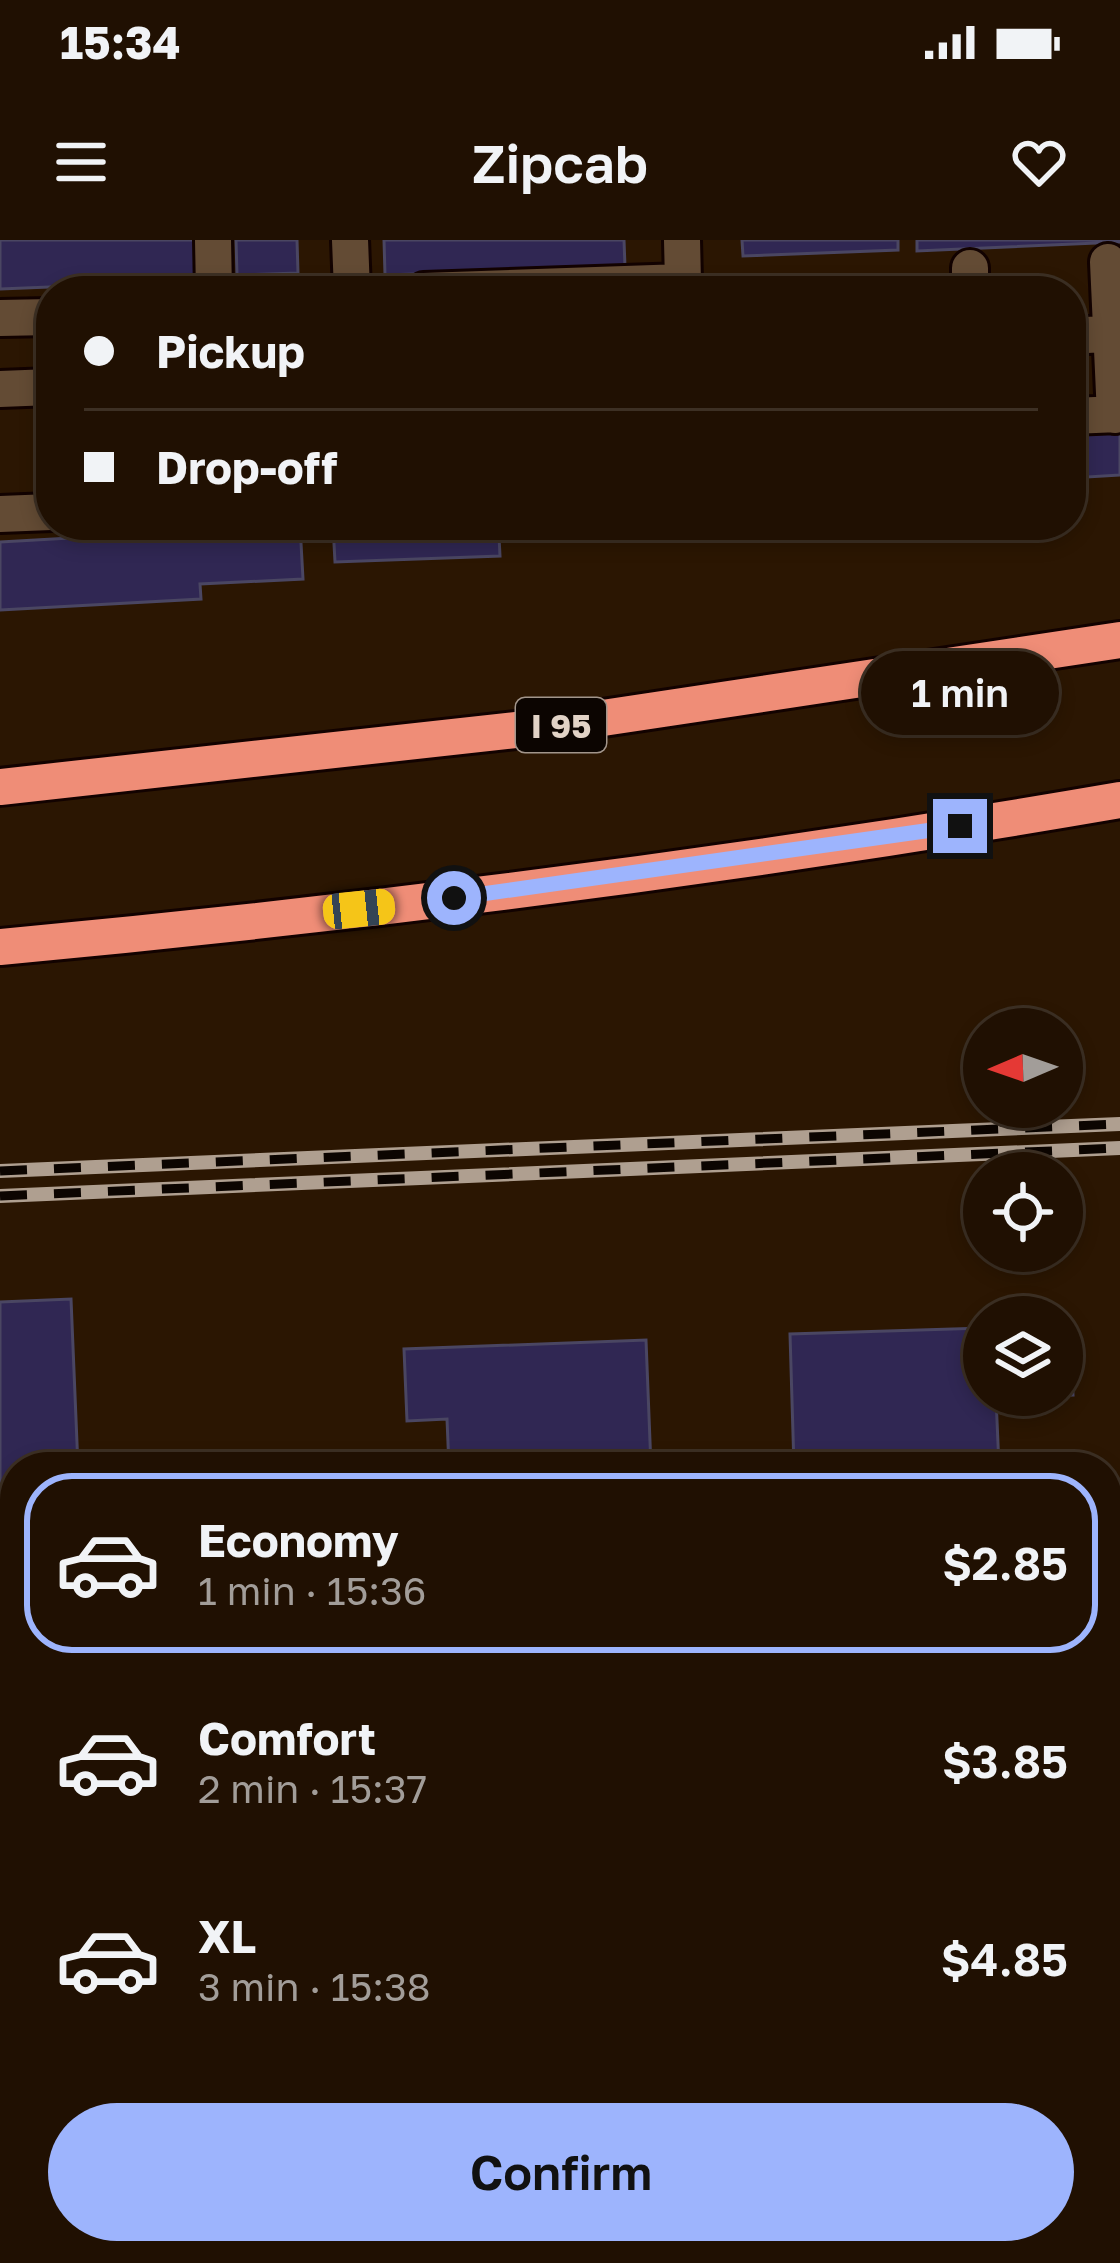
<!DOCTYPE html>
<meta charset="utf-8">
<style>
body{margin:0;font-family:"Golos Text",sans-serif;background:#28190c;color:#f1f3f6;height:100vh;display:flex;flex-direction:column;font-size:45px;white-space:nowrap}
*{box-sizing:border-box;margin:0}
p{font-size:39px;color:#a29d99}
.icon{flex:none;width:66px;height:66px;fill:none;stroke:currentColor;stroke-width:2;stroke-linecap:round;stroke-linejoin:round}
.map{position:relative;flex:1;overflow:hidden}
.side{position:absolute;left:0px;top:1212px;width:1122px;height:813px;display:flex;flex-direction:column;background:#201002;border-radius:48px 48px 0 0;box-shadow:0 6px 18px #0003,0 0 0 3px #3d3024}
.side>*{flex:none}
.top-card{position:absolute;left:36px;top:36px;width:1050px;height:264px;border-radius:48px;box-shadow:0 6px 18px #0003,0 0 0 3px #3d3024;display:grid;align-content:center;height:264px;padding:0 48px;background:#201002}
.needle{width:78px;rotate:268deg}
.tools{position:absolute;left:963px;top:768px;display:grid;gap:24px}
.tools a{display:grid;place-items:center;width:120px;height:120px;border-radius:50%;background:#201002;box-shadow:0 6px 18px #0003,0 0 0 3px #3d3024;font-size:60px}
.end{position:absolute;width:54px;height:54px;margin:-27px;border:15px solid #9db4fd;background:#111;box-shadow:0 0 0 6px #111}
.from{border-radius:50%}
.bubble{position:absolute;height:84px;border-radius:42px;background:#201002;box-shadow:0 6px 18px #0003,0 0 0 3px #3d3024;font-size:39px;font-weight:600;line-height:84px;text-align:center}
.car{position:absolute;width:36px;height:72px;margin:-36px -18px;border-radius:15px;box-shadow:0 0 9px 3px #0007;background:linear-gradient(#f5c518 24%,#345 0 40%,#f5c518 0 76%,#345 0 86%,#f5c518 0)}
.top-card b{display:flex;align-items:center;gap:42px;height:114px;font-size:45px}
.top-card b+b{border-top:3px solid #3d3024}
.top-card i{width:30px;height:30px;background:#f1f3f6}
ul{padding:21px 0 0;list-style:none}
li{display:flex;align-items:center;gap:36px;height:180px;margin:0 24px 18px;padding:0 24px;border:6px solid transparent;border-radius:48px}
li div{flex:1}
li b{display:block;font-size:45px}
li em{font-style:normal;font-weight:600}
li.current{border-color:#9db4fd}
li>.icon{width:108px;height:108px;stroke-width:1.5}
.cta{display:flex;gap:24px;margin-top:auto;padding:24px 48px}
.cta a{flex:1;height:138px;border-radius:72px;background:#9db4fd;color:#111;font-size:48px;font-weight:600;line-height:138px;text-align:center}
.status{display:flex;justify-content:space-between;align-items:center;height:84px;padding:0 60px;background:#201002;direction:ltr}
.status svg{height:33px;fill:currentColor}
header{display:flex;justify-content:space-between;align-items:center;height:156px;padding:0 48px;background:#201002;font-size:54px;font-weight:600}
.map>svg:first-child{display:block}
</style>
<div class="status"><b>15:34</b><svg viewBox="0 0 49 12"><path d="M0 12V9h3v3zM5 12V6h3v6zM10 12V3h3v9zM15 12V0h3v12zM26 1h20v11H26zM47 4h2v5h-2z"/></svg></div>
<header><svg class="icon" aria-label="menu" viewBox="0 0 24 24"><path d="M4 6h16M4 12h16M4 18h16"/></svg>Zipcab<svg class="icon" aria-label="heart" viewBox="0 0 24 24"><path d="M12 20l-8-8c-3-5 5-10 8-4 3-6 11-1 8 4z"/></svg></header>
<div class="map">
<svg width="1120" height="2023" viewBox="0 0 1120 2023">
<rect width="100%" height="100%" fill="#2b1602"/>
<path fill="#302753" stroke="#4a4662" stroke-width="3" d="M 0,0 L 195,0 L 197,41 L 0,49 Z
M 236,0 L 297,0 L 298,33 L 237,35 Z
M 384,0 L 624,0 L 625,27 L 385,35 Z
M 742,0 L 898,0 L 898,10 L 743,16 Z
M 917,0 L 1120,0 L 1120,2 L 917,11 Z
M 1120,183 L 1120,235 L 1071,238 L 1071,185 Z
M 300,285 L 303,339 L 200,344 L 201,359 L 0,370 L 0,302 Z
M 333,285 L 697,285 L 697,288 L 499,296 L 500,316 L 335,322 Z
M 71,1059 L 78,1227 L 15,1227 L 15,1605 L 0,1605 L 0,1062 Z
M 1062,1085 L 1070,1085 L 1073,1155 L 996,1157 L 999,1227 L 794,1227 L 790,1094 L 984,1088 L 984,1155 L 1062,1155 Z
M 646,1100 L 651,1227 L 449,1227 L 447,1179 L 407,1181 L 404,1109 Z
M 1116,1814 L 1120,1915 L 1107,1915 L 1107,1815 Z
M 0,1862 L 15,1862 L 15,1934 L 0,1934 Z"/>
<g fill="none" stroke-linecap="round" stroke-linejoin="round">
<defs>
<path id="minor" d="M 213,0 L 214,51
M 350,0 L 352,51
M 1108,22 L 1115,175
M 970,28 L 970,51
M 424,51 L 683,42 L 682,0
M 0,78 L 51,77
M 1071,96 L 1120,93
M 0,149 L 51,147
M 1071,176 L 1120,174
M 0,274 L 51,272
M 1107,2001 L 1120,2001
M 568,2023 L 887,2010"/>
<path id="major" d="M 1107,1628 L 1120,1628
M 0,1678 L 15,1677
M 1107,1722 L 1120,1722
M 0,1763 L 15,1762"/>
<path id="highway" d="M 0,547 L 543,487 L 1120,400
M 0,707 C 375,672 749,624 1120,560"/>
</defs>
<use href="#minor" stroke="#120200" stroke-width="42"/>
<use href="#major" stroke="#120200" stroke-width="42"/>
<use href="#highway" stroke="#120200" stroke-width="42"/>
<use href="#minor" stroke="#634b34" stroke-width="36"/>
<use href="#major" stroke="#b7735c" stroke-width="36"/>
<use href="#highway" stroke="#ef8d77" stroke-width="36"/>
<defs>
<path id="rail" d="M 0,931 L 1120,884
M 0,956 L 1120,908"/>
</defs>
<use href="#rail" stroke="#af9f90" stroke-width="14"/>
<use href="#rail" stroke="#0c0501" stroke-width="9" stroke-dasharray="27" stroke-linecap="butt"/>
</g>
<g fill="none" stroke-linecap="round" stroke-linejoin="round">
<path stroke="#9db4fd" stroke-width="15" d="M 454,658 L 960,586"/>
</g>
<g text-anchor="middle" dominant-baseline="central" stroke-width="12" stroke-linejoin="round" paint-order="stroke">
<rect fill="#0c0501" stroke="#a2958b" stroke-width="3" x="516" y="458" width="90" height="54" rx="9"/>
<g font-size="33" font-weight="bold" fill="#e2d3c6">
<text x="561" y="485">I 95</text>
</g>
</g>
</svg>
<div class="tools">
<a><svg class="needle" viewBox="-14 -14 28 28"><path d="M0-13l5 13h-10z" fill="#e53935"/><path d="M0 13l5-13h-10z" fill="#a29d99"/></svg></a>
<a><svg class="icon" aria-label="locate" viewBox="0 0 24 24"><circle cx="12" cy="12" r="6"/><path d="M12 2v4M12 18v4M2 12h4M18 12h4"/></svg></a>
<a><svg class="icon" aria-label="layers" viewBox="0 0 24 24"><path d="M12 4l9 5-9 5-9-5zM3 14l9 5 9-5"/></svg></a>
</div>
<i class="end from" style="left:454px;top:658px"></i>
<i class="end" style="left:960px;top:586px"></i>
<div class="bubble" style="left:861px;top:411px;width:198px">1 min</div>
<i class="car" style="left:359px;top:669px;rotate:84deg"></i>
<div class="top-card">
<b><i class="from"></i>Pickup</b>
<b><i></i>Drop-off</b>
</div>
<section class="side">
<ul>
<li class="current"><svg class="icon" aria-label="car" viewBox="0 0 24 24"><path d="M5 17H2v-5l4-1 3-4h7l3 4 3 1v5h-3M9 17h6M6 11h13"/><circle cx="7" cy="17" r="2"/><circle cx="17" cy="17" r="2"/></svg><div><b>Economy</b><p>1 min · 15:36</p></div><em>$2.85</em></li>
<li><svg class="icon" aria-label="car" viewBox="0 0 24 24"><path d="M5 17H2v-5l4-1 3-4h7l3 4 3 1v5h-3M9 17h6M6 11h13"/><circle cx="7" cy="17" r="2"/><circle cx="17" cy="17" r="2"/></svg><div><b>Comfort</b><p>2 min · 15:37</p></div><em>$3.85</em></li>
<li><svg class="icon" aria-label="car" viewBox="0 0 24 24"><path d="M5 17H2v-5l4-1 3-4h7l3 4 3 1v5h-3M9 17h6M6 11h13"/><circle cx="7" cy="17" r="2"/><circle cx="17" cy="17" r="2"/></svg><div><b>XL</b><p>3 min · 15:38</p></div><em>$4.85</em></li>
</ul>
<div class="cta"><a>Confirm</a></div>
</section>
</div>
